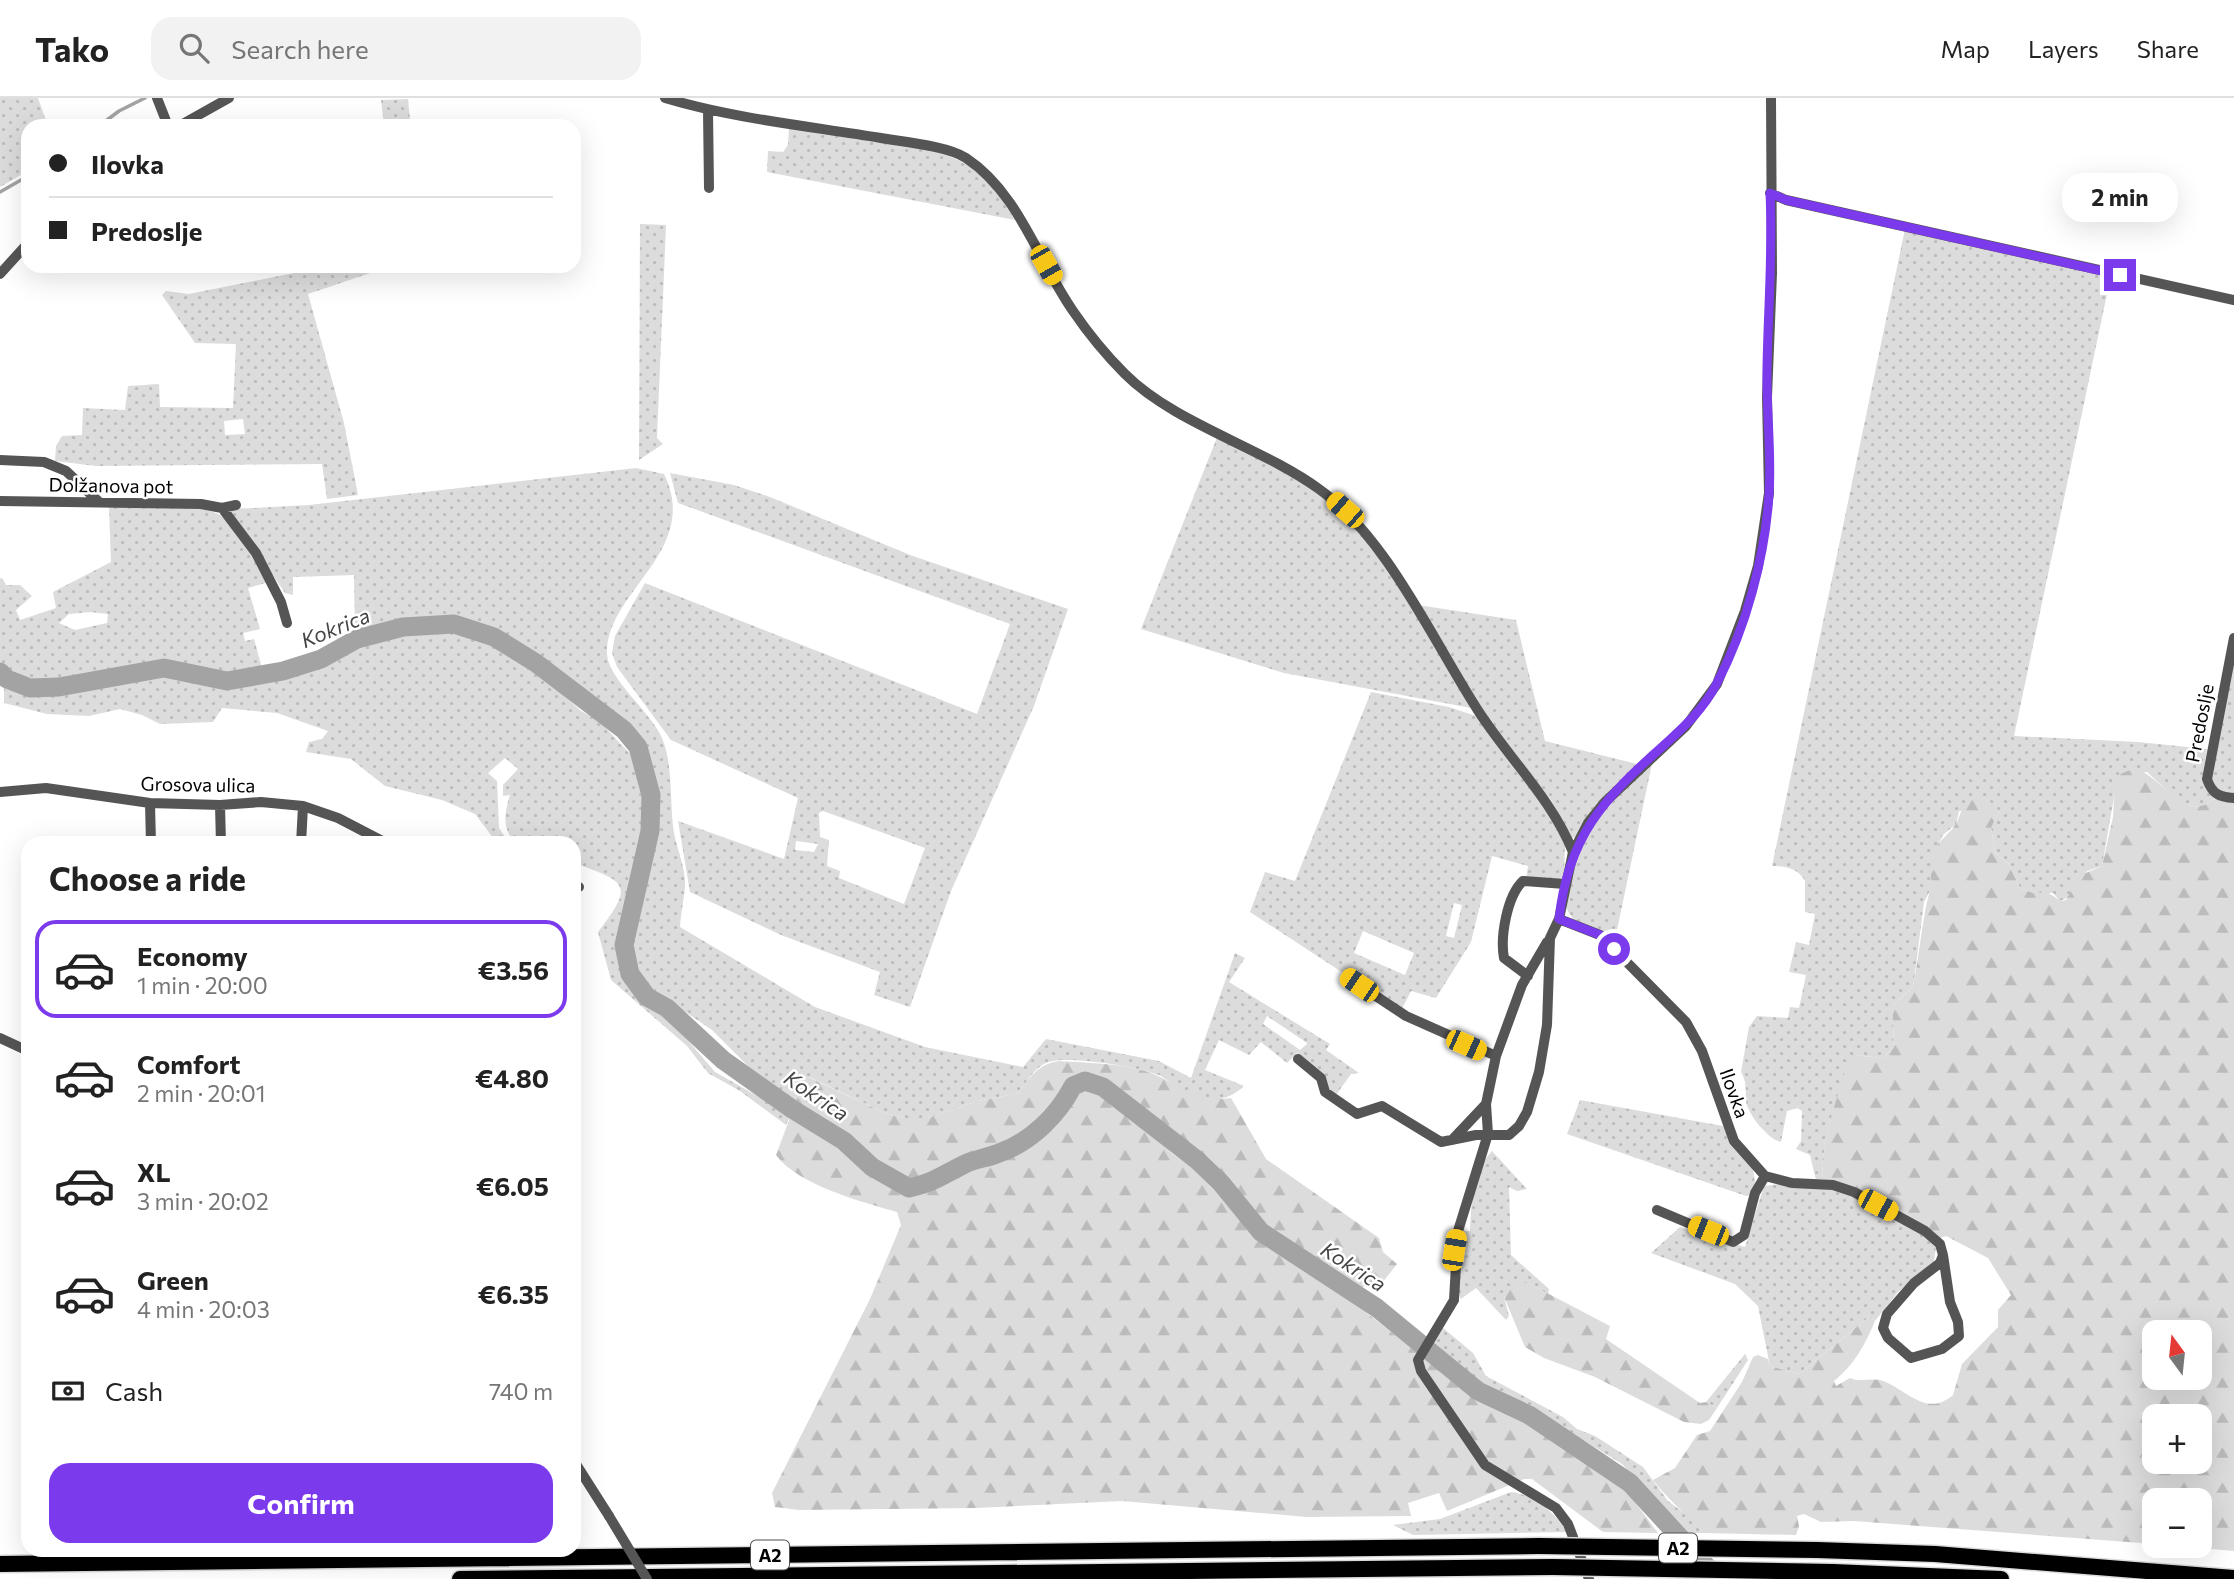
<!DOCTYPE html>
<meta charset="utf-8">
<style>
body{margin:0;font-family:Commissioner,sans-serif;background:#f2f2f2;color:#222;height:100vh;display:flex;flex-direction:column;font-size:26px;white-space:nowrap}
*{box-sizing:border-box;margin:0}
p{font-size:23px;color:#767676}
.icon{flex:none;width:38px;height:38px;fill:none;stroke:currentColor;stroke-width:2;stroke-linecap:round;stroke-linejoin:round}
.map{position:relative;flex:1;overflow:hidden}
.sheet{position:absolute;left:21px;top:738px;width:560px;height:721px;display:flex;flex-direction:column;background:#fff;border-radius:21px;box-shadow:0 7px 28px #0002}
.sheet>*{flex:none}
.guide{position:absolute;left:21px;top:21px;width:560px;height:154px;border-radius:21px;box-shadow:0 7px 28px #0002;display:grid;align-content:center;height:154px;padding:0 28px;background:#fff}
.needle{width:46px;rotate:345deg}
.tools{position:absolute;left:2142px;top:1222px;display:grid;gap:14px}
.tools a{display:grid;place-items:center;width:70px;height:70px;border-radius:14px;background:#fff;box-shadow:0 7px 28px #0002;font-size:35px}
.end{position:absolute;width:32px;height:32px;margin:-16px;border:9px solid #7c3aed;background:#fff;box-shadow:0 0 0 4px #fff}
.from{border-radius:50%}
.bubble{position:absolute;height:49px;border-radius:21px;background:#fff;box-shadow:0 7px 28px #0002;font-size:23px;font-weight:700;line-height:49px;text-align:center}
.car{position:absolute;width:21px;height:42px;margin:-21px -10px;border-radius:9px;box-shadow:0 0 5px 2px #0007;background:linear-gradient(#f5c518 24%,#345 0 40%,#f5c518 0 76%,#345 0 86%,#f5c518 0)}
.guide b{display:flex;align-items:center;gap:24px;height:66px;font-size:26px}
.guide b+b{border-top:2px solid #e0e0e0}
.guide i{width:18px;height:18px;background:#222}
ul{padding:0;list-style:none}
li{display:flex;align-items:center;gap:21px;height:98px;margin:0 14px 10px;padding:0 14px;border:4px solid transparent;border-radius:21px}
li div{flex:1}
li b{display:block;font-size:26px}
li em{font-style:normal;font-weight:700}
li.active{border-color:#7c3aed}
li>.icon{width:63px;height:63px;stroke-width:1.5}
h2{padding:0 28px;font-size:32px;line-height:84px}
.pay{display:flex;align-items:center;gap:18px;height:77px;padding:0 28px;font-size:26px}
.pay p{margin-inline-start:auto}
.button{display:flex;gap:14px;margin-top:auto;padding:14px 28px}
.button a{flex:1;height:80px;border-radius:21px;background:#7c3aed;color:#fff;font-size:28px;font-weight:700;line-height:80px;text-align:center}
header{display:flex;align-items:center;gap:42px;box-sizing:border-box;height:98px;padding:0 35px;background:#fff;border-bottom:2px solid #e0e0e0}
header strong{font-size:33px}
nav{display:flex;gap:38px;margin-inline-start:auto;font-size:24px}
.search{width:490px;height:63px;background:#f2f2f2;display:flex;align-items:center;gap:18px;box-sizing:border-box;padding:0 24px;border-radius:21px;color:#767676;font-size:26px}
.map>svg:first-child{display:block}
</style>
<header>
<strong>Tako</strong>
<div class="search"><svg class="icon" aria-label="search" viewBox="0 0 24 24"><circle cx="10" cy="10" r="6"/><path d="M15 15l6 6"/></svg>Search here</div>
<nav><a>Map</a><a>Layers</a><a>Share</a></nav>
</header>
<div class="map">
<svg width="2234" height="1481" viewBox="0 0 2234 1481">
<defs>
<pattern id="green-dots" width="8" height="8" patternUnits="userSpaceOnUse" patternTransform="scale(1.75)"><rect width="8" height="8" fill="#dcdcdc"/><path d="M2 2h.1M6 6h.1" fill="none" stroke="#bbb" stroke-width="1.8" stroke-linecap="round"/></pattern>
<pattern id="forest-firs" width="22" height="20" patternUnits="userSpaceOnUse" patternTransform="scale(1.75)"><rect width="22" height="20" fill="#dcdcdc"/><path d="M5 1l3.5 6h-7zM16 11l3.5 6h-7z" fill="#bbb"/></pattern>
</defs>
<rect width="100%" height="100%" fill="#fff"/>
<path fill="url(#green-dots)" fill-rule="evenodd" d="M 0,0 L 38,0 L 48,28 L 28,28 L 28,73 L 0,89 Z
M 408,1 L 410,22 L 446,21 L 446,28 L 384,28 L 381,2 Z
M 789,30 C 833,38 924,44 960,63 C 985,75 1001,99 1015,122 L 767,74 L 768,53 L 783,54 L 788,47 Z
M 640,126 L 666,127 L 657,340 L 663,346 L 639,362 Z
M 1905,131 L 2111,177 L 2014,638 L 2138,644 L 2207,651 L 2202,682 L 2214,701 C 2190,723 2166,690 2147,674 L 2118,677 L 2102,768 L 2087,773 L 2071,798 L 2060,803 L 2053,795 L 2033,795 L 2020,790 L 2009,766 L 1995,755 L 1991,730 L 1999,713 L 1959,713 L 1956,726 L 1943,737 L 1931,760 L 1931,791 L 1924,804 L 1914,883 L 1911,891 L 1892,908 L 1894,949 L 1883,960 L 1854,957 C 1842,983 1818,1054 1823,1081 L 1816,1082 L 1810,1057 L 1796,1051 L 1801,1043 L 1802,1013 L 1797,1010 L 1787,1013 L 1781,1044 C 1770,1042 1754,1023 1749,1012 C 1742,1000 1750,989 1741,974 L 1749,929 L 1757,918 L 1788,920 L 1790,909 L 1799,910 L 1806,877 L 1789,874 L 1796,844 L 1809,847 L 1815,816 L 1805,814 L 1805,783 C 1798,770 1786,768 1772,768 Z
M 298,168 L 391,168 L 308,196 L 344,325 L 358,397 L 327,401 L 322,366 L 96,368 L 55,363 L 56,348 L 62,338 L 82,337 L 83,310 L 125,312 L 128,288 L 159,286 L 160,309 L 233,310 L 236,246 L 195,245 L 162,197 L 166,193 L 189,196 L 299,174 ZM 243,321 L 245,336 L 225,337 L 224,323 Z
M 1218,337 C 1252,355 1289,372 1320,396 C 1382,444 1431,543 1471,610 L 1284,575 L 1141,531 Z
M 636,370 L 664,376 C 702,453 605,494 607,556 C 608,581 651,614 662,640 C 674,670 669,704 674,735 C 677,751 686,771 685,788 C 684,802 681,814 680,829 L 815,909 L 925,949 L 1023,969 L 1046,941 L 1159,963 L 1191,980 L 1235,855 L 1245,860 L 1229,884 L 1330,946 L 1326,952 L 1359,975 L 1351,976 L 1336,997 L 1329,991 L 1326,980 L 1297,955 L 1287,965 L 1261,944 L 1249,957 L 1219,942 L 1205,972 L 1244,988 C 1228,1003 1207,1007 1186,995 C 1176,990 1169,982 1159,977 C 1138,969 1069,957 1048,964 C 1035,969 1026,984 1019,995 L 978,1003 L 928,1020 L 904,1020 L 885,1015 L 809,979 L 793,1002 L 760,980 L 712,932 L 643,885 L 633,865 L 629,843 L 656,728 L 657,697 L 648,657 L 642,641 L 568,581 C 545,570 528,551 506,539 C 461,514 401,515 355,537 L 354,477 L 293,479 L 293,497 L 285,495 L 230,414 L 235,411 L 309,407 ZM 1267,918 L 1307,945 L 1307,946 L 1300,952 L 1263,926 Z
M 670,375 L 734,387 L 770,399 L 910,457 L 1068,511 L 1034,608 L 951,793 L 910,909 L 874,897 L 880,874 L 781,837 L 690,794 L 678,723 L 784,761 L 798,700 L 671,642 L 617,569 L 612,555 L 615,538 L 645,485 L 977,616 L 1010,526 L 678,405 ZM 823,713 L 925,750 L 904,806 L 839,780 L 840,773 L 827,768 L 829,742 L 820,739 L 819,715 ZM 796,743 L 818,746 L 814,754 L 795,752 Z
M 109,409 C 133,410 204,404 221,418 C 243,435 256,461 269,484 L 248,490 L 260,531 L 243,535 L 245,543 L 254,541 L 262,570 C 248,572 233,576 219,576 C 198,576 177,567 155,568 C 113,571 73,590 31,585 C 18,584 8,575 0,565 L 0,480 L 3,481 L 6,487 L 20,487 L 32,498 L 16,512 L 20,522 L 56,510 L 53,494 L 111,464 ZM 90,514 L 108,516 L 107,525 L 75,532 L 59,525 L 69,516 Z
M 1418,507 L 1516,522 L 1545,643 L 1637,666 L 1605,699 L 1576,739 L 1572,740 L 1551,702 L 1501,641 Z
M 423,530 L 466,534 L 506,552 L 546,581 L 581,613 L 599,623 L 636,662 L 648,720 L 619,851 L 622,878 L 648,908 L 673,925 L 715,974 L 791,1017 L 786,1027 L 740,993 L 708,975 L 687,948 L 611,882 L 598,834 C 635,786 627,784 574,765 L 574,746 L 515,745 C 502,729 504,717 510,697 L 503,698 L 503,687 L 518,671 L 505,660 L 488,675 L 497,683 L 499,730 L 509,745 L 497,745 L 475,716 L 442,702 L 385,688 L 351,661 L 306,654 L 309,644 L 322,641 L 328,633 L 277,615 L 222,610 L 213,624 L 160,626 L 142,617 L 120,611 L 89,618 L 47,616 L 4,605 L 4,586 C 50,602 117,583 165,574 L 179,575 L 225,588 L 252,585 L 313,570 L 367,542 Z
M 2234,555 L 2234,697 L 2220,695 L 2211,685 Z
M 1371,594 L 1449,609 L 1476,618 L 1538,697 L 1565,746 L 1564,779 L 1555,783 L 1526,781 L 1528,768 L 1492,758 L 1471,844 L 1436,900 L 1411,893 L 1401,913 L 1250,814 L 1265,774 L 1295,783 ZM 1454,805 L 1462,807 L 1454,840 L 1446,838 ZM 1363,833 L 1414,855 L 1405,877 L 1354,855 Z
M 1653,661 L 1614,846 C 1600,838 1577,829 1569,815 C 1563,805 1567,795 1569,784 C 1582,731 1614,697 1653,661 Z
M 1580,1002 L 1723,1028 C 1739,1049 1763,1070 1752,1097 L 1746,1098 L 1567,1036 Z
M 1492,1053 L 1527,1091 L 1517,1093 L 1509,1089 L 1511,1157 L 1549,1191 L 1548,1196 L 1526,1184 L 1504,1199 L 1509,1218 L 1506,1222 L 1476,1190 L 1461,1201 L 1457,1192 L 1462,1133 L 1470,1133 C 1471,1107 1473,1073 1492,1053 Z
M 1779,1086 L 1818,1086 L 1853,1098 L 1928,1138 L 1936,1149 L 1934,1163 L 1898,1194 L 1875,1223 L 1870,1218 L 1799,1276 L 1770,1268 L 1758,1208 L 1735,1186 L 1651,1155 L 1680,1129 L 1745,1149 L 1764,1088 Z
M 1442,1229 L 1473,1255 L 1486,1278 L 1563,1319 L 1577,1331 L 1595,1338 L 1643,1369 L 1668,1403 L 1688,1418 L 1703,1435 L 1685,1435 L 1622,1366 L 1531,1310 L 1489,1292 L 1433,1244 Z
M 1745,1256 L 1748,1262 L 1717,1310 L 1706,1304 Z
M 1511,1394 C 1537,1397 1553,1414 1568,1434 L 1413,1437 L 1393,1427 L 1440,1421 Z"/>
<path fill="url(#forest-firs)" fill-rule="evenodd" d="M 2135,670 C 2162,679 2186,726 2214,701 L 2234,705 L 2234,1453 L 2165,1447 L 2200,1447 L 2200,1402 L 2154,1402 L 2154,1446 L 1854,1423 L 1821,1424 L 1804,1416 L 1797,1418 L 1799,1428 L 1796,1437 L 1703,1435 C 1687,1416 1668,1402 1653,1382 L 1675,1370 L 1697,1337 L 1710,1333 L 1742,1284 L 1753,1259 L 1758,1257 L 1768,1261 L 1770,1268 L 1799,1276 L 1870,1218 L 1875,1223 C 1865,1247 1854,1267 1834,1283 L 1836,1288 L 1850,1280 C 1861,1285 1872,1279 1883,1283 C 1907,1292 1927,1320 1953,1297 L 1962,1266 L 1998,1229 L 1998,1212 L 2011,1197 L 1988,1160 L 1946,1138 L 1940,1140 L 1823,1081 C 1818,1057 1840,987 1849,962 L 1853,957 L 1883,960 L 1894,949 L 1892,908 L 1911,891 L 1914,883 C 1920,853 1922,821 1930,792 C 1933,782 1929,770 1931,759 C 1935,744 1950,737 1957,724 C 1965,707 1962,700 1986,699 L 1999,713 L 1991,730 L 1995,755 L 2009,766 L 2020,790 L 2033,795 L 2047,794 L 2061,803 L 2066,802 L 2079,778 L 2102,768 L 2113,719 L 2115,685 L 2118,677 ZM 2154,1234 L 2200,1234 L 2200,1279 L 2154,1279 ZM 2154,1318 L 2200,1318 L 2200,1363 L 2154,1363 Z
M 1059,963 C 1088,965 1116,965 1145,973 C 1178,983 1193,1006 1231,1000 L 1266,1061 L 1379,1140 L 1383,1154 L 1397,1166 L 1382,1185 L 1358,1190 L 1264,1129 L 1229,1081 L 1178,1036 L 1150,1022 L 1116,989 L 1098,982 L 1083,979 L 1073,982 L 1039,1027 L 1023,1038 L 948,1067 L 933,1079 L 910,1085 L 873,1066 L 841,1031 L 793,1002 L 808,979 L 885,1015 L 904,1020 L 928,1020 L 978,1003 L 1019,995 C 1029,979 1039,966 1059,963 Z
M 1082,990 L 1100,993 L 1173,1056 L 1208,1080 L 1261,1143 L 1348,1200 L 1462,1290 L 1521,1320 L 1605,1376 L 1626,1392 L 1658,1435 L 1603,1434 L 1532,1381 L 1524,1381 L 1447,1413 L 1439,1395 L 1408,1405 L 1411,1418 L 1307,1419 L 1122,1403 L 976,1410 L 799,1412 L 775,1409 L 772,1395 L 870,1201 L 901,1127 L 897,1114 C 862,1104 798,1087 776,1057 L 791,1017 C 835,1033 861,1073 903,1091 C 928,1102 950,1078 972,1069 C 982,1065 993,1065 1003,1060 C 1019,1053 1034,1041 1047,1029 C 1059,1018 1068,995 1082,990 Z
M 1526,1184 L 1610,1228 L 1606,1241 L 1700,1305 L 1706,1304 L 1717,1310 L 1709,1322 L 1701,1326 L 1684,1324 L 1595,1279 L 1544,1260 L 1525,1249 L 1504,1199 L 1512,1187 Z"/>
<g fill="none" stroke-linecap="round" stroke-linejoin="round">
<path stroke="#a3a3a3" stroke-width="3.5" d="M 99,28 L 119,13 L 145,0
M 0,94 L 28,78"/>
<path stroke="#a3a3a3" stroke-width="19" d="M 0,574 L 7,581 L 30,590 L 59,589 L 164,570 L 227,583 L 283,573 L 321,561 L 357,541 L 403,529 L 454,526 L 494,539 L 536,565 L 624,632 L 638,649 L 651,697 L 650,733 L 624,847 L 630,876 L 647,899 L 667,910 L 723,962 L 792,1011 L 844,1043 L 872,1069 L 909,1090 C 935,1084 941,1078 963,1067 C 974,1061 988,1060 999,1055 C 1031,1044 1058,1017 1073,988 L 1085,983 L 1103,989 L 1197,1062 L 1221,1085 L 1261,1134 L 1377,1210 L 1478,1293 L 1529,1317 L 1630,1385 L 1718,1481"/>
<defs>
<path id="highway" d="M 1817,1452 L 1935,1456 L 2234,1480
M 0,1466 L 1539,1448
M 1833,1474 L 2001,1481
M 460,1481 L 1553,1469"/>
</defs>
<use href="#highway" stroke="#dbdbdb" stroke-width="19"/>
<path stroke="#555" stroke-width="10" d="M 157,0 L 168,28
M 665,0 C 735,21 809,28 881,40 C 904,44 947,48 966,60 C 1019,95 1038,163 1073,213 C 1088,235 1106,257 1125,276 C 1174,325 1261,349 1319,391 C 1387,439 1434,545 1479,614 C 1511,663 1551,700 1573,754
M 708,13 L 709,90
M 179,28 L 229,0
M 1770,95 L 1786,102 L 2234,202
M 0,176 L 28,145
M 0,362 L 44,364 L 66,373 L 98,403
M 0,403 L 201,406 L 222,410 L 236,407
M 222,410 L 256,455 L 281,504 L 287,525
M 2234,540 L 2207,681 C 2212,696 2219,699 2234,700
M 0,694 L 46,690 L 150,705 L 220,707 L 261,704 L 303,708 L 338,720 L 388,746
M 150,705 L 151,746
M 220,707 L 221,746
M 301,746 L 303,708
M 574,789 L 579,789
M 1559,821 L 1600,837 L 1686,924 L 1702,953 L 1734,1043 L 1765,1078 L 1755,1095 L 1744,1137 L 1733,1144 L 1657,1112
M 1547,844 L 1522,887 L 1496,958 L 1486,1006 L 1488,1036 L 1458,1133 L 1454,1202 L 1418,1262 L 1421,1273 L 1485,1367 L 1556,1410 L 1568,1426 L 1589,1481
M 1528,878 L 1504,860 C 1500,839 1507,798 1523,783 L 1565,786
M 1347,879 L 1406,918 L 1496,958
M 0,940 L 28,953
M 1298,961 L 1321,980 L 1325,994 L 1357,1016 L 1382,1008 L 1441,1044 L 1476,1037 L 1509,1037 L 1519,1028 L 1527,1014 L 1539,974 L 1547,927 L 1550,840 L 1559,821 L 1573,754 L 1588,725 L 1605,704 L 1686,628 L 1717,586 L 1745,513 L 1758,468 L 1769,395 L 1767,299 L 1772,175 L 1771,0
M 1452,1042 L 1486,1006
M 1765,1078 L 1792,1085 L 1833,1087 L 1854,1094 L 1925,1133 L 1940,1146 L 1943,1157 L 1940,1165 L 1914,1185 L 1887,1216 L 1883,1230 L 1888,1240 L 1911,1260 L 1942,1251 L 1959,1238 L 1958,1224 L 1950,1204 L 1943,1157
M 574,1363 L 609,1418"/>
<use href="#highway" stroke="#000" stroke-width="16"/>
<defs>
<path id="highway-bridge" d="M 1539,1448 L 1817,1452
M 1553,1469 L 1833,1474"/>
</defs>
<use href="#highway-bridge" stroke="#dbdbdb" stroke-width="19" stroke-linecap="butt"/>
<path stroke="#555" stroke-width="10" d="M 609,1418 L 647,1481"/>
<use href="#highway-bridge" stroke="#000" stroke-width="16"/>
</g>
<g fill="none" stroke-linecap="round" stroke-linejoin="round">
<path stroke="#7c3aed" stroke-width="9" d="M 1614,851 L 1600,837 L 1559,821 C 1568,739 1603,701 1662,649 C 1683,630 1704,611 1717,585 C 1746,530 1765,459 1769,397 C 1772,355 1766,312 1767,270 C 1768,211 1773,153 1770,95 L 1786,102 L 2120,177"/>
</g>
<g text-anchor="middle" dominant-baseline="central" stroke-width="5" stroke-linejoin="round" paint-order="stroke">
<g fill="#fff" stroke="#4c4c4c" stroke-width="2">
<rect x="1659" y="1435.5" width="38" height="29" rx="5"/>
<rect x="751" y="1442.5" width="38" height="29" rx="5"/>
</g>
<g font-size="18" font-weight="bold" fill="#000">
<text x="1678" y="1450">A2</text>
<text x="770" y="1457">A2</text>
</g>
<g font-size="19" fill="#000" stroke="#fff">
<text transform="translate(111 387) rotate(1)">Dolžanova pot</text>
<text transform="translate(2199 625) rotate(-79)">Predoslje</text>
<text transform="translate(198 686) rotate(1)">Grosova ulica</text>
<text transform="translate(1735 995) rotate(70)">Ilovka</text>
</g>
<g font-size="21" font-style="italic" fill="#444" stroke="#fff">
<text transform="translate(335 529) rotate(-22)">Kokrica</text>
<text transform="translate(817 997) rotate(34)">Kokrica</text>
<text transform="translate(1354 1168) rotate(33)">Kokrica</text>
</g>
</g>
</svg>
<div class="tools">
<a><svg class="needle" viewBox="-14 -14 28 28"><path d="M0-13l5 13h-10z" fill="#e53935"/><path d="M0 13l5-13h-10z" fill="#767676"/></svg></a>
<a>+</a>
<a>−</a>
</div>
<i class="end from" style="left:1614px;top:851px"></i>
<i class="end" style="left:2120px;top:177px"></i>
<div class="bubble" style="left:2062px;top:75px;width:116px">2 min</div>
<i class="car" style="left:1046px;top:167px;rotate:150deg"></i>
<i class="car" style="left:1345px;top:412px;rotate:311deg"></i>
<i class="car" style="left:1359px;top:887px;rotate:304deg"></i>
<i class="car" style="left:1466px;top:947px;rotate:114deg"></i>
<i class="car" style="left:1878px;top:1107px;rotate:118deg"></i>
<i class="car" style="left:1708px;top:1133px;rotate:292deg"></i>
<i class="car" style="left:1454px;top:1152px;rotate:9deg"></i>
<div class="guide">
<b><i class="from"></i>Ilovka</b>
<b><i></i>Predoslje</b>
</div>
<section class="sheet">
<h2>Choose a ride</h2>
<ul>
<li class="active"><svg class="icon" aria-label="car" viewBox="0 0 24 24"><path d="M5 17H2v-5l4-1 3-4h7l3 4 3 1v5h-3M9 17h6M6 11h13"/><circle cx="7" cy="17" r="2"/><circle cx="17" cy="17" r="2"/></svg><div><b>Economy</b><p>1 min · 20:00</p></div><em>€3.56</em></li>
<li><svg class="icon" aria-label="car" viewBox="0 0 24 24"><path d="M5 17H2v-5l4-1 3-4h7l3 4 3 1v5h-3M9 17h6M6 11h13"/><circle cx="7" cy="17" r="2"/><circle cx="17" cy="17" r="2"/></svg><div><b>Comfort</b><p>2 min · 20:01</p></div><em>€4.80</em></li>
<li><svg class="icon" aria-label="car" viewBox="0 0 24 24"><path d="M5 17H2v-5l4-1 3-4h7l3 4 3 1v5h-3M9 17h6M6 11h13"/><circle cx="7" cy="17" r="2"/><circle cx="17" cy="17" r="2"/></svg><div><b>XL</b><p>3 min · 20:02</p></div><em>€6.05</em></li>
<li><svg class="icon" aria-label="car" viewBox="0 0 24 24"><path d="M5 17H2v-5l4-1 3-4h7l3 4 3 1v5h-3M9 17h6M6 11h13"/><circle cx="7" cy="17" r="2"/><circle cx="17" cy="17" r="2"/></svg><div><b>Green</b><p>4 min · 20:03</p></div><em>€6.35</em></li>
</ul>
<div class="pay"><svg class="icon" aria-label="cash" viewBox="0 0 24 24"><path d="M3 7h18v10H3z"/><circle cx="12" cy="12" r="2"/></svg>Cash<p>740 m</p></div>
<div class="button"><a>Confirm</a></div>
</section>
</div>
